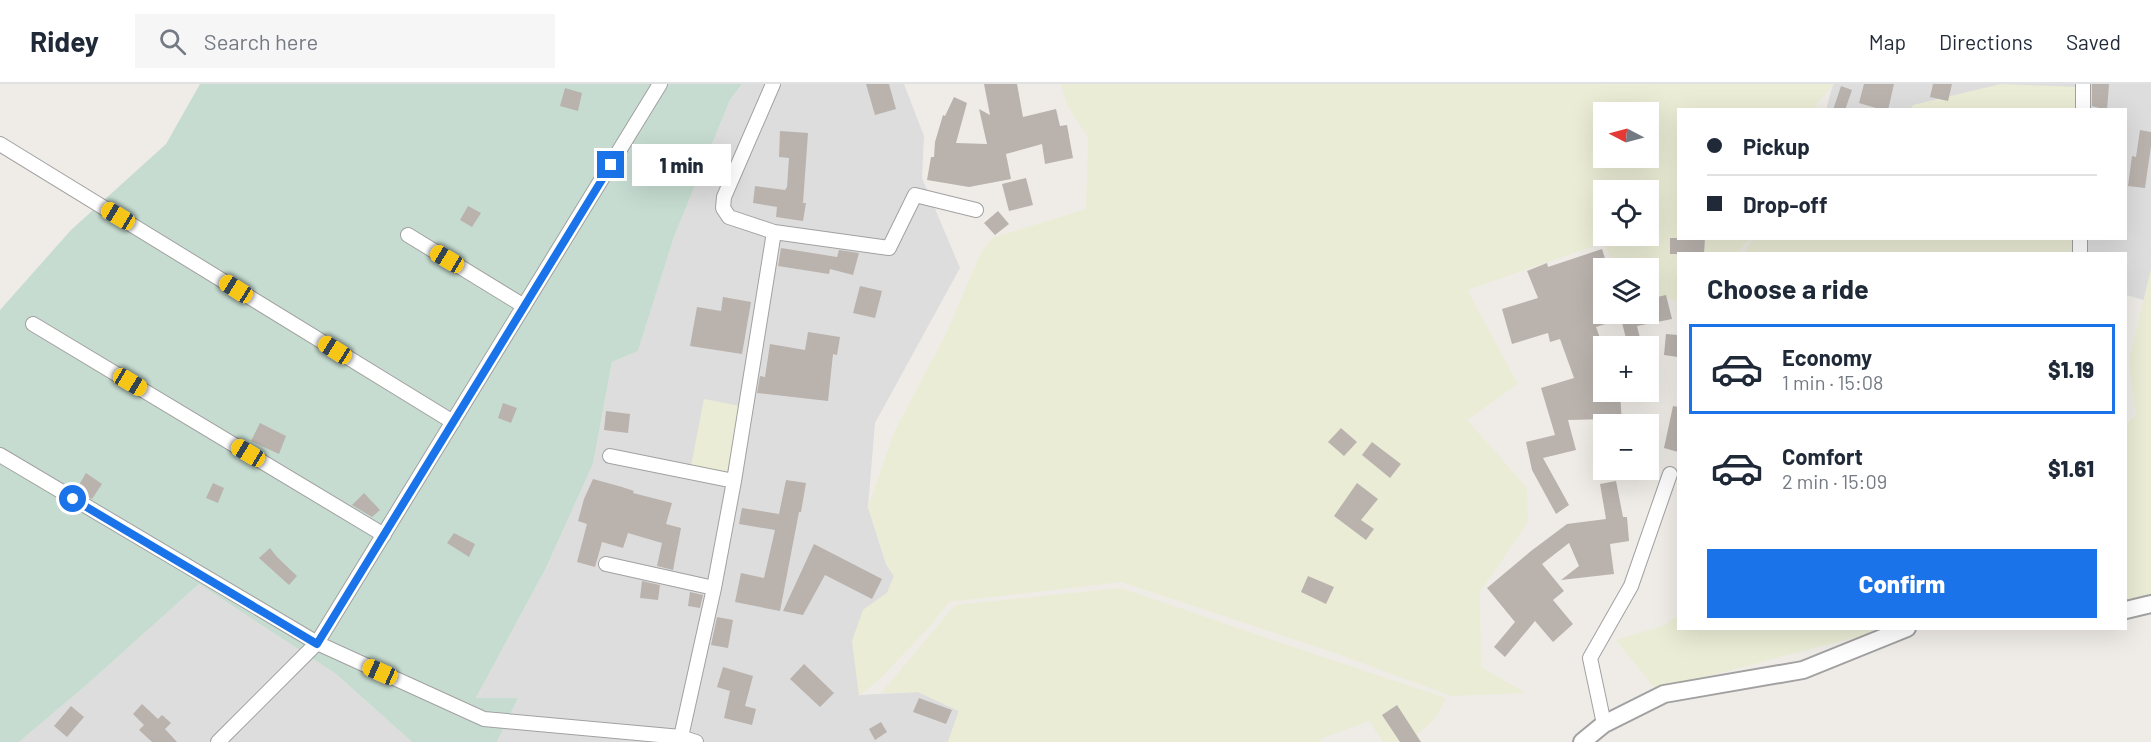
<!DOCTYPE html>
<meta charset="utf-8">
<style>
body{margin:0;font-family:Barlow,sans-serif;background:#f6f6f7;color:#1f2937;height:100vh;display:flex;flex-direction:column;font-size:22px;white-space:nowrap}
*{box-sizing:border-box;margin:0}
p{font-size:20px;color:#747a83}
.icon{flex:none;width:33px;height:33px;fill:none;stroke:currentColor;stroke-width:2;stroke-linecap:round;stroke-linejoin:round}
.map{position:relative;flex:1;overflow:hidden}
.panel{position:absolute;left:1677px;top:168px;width:450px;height:378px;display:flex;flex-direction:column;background:#fff;border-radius:0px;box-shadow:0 6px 24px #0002}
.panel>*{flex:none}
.hud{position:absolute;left:1677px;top:24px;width:450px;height:132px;border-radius:0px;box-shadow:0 6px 24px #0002;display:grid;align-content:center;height:132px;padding:0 30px;background:#fff}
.needle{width:39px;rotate:276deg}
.controls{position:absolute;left:1593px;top:18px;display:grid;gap:12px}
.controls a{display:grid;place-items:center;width:66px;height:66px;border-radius:0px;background:#fff;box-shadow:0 6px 24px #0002;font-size:30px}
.end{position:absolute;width:27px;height:27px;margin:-14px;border:8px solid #1a73e8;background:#fff;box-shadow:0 0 0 3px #fff}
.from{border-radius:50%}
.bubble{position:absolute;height:42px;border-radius:0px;background:#fff;box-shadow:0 6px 24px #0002;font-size:20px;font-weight:800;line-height:42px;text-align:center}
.car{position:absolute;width:18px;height:36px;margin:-18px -9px;border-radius:8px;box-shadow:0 0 4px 2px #0007;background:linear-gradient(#f5c518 24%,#345 0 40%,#f5c518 0 76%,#345 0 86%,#f5c518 0)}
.hud b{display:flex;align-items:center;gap:21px;height:57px;font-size:22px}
.hud b+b{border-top:2px solid #e0e1e3}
.hud i{width:15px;height:15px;background:#1f2937}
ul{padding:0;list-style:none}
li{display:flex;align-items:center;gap:18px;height:90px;margin:0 12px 9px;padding:0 18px;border:3px solid transparent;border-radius:0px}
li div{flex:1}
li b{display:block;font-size:22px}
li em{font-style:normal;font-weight:800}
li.selected{border-color:#1a73e8}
li>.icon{width:54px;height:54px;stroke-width:1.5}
h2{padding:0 30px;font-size:27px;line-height:72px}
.cta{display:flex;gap:12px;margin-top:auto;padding:12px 30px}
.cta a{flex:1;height:69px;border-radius:0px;background:#1a73e8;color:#fff;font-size:24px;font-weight:800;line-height:69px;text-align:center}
header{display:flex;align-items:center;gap:36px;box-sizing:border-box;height:84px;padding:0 30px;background:#fff;border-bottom:2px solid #e0e1e3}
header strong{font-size:28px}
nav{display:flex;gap:33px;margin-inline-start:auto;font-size:21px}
.search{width:420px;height:54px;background:#f6f6f7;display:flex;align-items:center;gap:15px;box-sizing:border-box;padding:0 21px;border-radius:0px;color:#747a83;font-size:22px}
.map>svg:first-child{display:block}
</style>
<header>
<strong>Ridey</strong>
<div class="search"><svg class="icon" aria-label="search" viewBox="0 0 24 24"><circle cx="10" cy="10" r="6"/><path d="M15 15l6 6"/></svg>Search here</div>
<nav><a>Map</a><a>Directions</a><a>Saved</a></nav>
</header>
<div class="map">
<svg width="2151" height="658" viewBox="0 0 2151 658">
<rect width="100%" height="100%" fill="#efece7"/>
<path fill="#dedddd" d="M 742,0 L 904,0 L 924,52 L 922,94 L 960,184 L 875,339 L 868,423 L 886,480 L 894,492 L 887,509 L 863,526 L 859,611 L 918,608 L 959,627 L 948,658 L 497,658 L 518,614 L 476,614 L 546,484 L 593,380 L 612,278 L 638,267 L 674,153 L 730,16 Z
M 1833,0 L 2151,0 L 2151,218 L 2126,211 L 2126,170 L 2066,169 L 2059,155 L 2126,154 L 2126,26 L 1826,26 Z
M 199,500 L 336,590 L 412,658 L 19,658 L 83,604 Z"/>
<path fill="#ebecd5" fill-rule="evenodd" d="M 1061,0 L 1834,0 L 1817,20 L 1816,25 L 1678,26 L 1678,154 L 1749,155 L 1737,169 L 1678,170 L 1678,217 L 1649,209 L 1648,184 L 1616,184 L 1603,159 L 1467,206 L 1518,300 L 1467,336 L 1527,404 L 1528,438 L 1480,508 L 1481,583 L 1526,609 L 1451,612 L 1338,570 L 1121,498 L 949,518 L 931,541 L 880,595 L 859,612 L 852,557 L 863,526 L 887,509 L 894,492 L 886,480 L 868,423 L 895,346 L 945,252 L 981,169 L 992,154 L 1086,125 L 1088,53 L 1067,21 ZM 1604,28 L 1648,28 L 1648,74 L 1604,74 ZM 1604,106 L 1648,106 L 1648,152 L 1604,152 Z
M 2001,0 L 2076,3 L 2076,25 L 1910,26 L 1913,21 Z
M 1753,154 L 2077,155 L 2075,170 L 1743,170 Z
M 2151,185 L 2151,515 L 2126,521 L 2126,340 L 2136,331 L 2129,277 Z
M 704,315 L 740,322 L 727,389 L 691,382 Z
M 1121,504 L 1296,564 L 1446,614 L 1435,635 L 1409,658 L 1383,658 L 1369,637 L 1320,655 L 1321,658 L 948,658 L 959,627 L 918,608 L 881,609 L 955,521 Z
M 1678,531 L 1678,544 L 1887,545 L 1656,606 L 1616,556 L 1665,541 Z"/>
<path fill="#c6dcd1" d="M 200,0 L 742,0 L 730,16 L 674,153 L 638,267 L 612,278 L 593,380 L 546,484 L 476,614 L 518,614 L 497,658 L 412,658 L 336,590 L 199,500 L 83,604 L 19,658 L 0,658 L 0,226 L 71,146 L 166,60 Z"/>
<path fill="#b9b2ad" d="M 866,0 L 889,0 L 896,25 L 875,31 Z
M 984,0 L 1017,0 L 1023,33 L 1056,25 L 1060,42 L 1067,41 L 1073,74 L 1045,80 L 1042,60 L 1006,70 L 1011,95 L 969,103 L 927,96 L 931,73 L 934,73 L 935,58 L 943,31 L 945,32 L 954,13 L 967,19 L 956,59 L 987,60 L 979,25 L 990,31 Z
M 1864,0 L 1894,0 L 1888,26 L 1876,24 L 1859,19 Z
M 1933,0 L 1952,0 L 1948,17 L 1930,13 Z
M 2092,0 L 2109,0 L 2107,26 L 2092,22 Z
M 1841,2 L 1852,6 L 1845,26 L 1833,26 Z
M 565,4 L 582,9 L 578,27 L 560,22 Z
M 2140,46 L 2151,48 L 2151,62 L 2145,104 L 2128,102 L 2132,72 L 2136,73 Z
M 780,47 L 808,49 L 803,119 L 806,119 L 803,137 L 776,133 L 777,123 L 753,119 L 755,102 L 785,106 L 787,103 L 789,74 L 779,73 Z
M 1026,94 L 1033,121 L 1009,127 L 1002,100 Z
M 468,122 L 481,129 L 472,143 L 460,136 Z
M 998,127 L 1009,140 L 995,151 L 984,139 Z
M 1670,154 L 1705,154 L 1704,170 L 1670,170 Z
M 781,164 L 837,173 L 839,166 L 859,169 L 853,191 L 830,185 L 829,190 L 778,182 Z
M 1602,165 L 1608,184 L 1604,184 L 1604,230 L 1648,230 L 1648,215 L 1666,211 L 1672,235 L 1637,242 L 1642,262 L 1628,262 L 1621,235 L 1596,243 L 1604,265 L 1604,281 L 1595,284 L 1596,308 L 1620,308 L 1622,340 L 1608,340 L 1608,335 L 1568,336 L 1576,366 L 1543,374 L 1569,421 L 1556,430 L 1532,386 L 1526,358 L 1555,351 L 1541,304 L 1574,294 L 1560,255 L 1550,258 L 1548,249 L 1512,260 L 1502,225 L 1538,214 L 1527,187 L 1547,179 L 1548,183 Z
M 860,202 L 882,207 L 875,234 L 853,229 Z
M 723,213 L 751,218 L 742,270 L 690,262 L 697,223 L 721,227 Z
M 808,248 L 840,253 L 837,271 L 833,270 L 828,317 L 757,309 L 760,292 L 765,293 L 770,260 L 805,266 Z
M 1666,250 L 1678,251 L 1678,273 L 1664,271 Z
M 503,319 L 517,324 L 511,339 L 498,334 Z
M 1673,322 L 1678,323 L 1678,368 L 1664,364 Z
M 606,327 L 630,330 L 628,349 L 604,346 Z
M 260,339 L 286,352 L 279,370 L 251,357 Z
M 1341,344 L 1357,358 L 1344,372 L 1328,358 Z
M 1372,358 L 1401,380 L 1390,394 L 1362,371 Z
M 86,389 L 102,400 L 92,415 L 76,406 Z
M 593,395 L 622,403 L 634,407 L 633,409 L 672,419 L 666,440 L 681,444 L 673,486 L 657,482 L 662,459 L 628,449 L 623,464 L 602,458 L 595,483 L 577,478 L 587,440 L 578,437 L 584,415 Z
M 786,396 L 806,399 L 801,428 L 799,428 L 780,527 L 735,518 L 741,489 L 764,494 L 775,446 L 739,440 L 742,424 L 779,430 Z
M 1616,397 L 1623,433 L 1627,433 L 1629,457 L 1610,460 L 1614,490 L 1561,496 L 1579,482 L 1569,459 L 1542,480 L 1564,507 L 1553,516 L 1573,540 L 1553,558 L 1535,537 L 1505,573 L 1494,563 L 1515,538 L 1487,504 L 1531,467 L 1567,440 L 1606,435 L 1600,400 Z
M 213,399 L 224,404 L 218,419 L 206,414 Z
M 1357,399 L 1378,415 L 1361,436 L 1374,445 L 1366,456 L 1334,432 Z
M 364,409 L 380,426 L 372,433 L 352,421 Z
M 454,449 L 475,460 L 469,473 L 447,459 Z
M 814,460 L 882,495 L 872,515 L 825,491 L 803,531 L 783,527 Z
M 270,464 L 277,473 L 297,492 L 289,501 L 259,474 Z
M 1308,492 L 1334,503 L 1326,520 L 1301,508 Z
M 642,497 L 660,501 L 658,516 L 640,514 Z
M 690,508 L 703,511 L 700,524 L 688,522 Z
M 717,533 L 733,536 L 728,564 L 711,561 Z
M 804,580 L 834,609 L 820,623 L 790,595 Z
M 723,583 L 753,592 L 745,622 L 756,625 L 752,641 L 724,634 L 730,607 L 717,603 Z
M 919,614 L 952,626 L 946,640 L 913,628 Z
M 142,620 L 158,635 L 162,631 L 171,639 L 165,645 L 177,658 L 152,658 L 139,646 L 144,641 L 133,630 Z
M 1397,621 L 1421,658 L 1400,658 L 1382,631 Z
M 71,622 L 84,633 L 67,653 L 54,642 Z
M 881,638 L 887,648 L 875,656 L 869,645 Z"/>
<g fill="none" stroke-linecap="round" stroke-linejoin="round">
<defs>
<path id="minor" d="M 2083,26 L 2083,0
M 0,60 L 453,338
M 774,148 L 889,164 L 915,111 L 976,126
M 408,151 L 524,222
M 2080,170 L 2080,154
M 33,240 L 384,451
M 0,371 L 317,559 L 484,635 L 681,653
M 610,372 L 734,397
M 606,480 L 714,504
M 1604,640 L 1590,574 L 1631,502 L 1670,390
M 218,658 L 317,559 L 660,0
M 696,658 L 681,653 L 714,504 L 734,397 L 774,148 L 729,133 L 723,124 L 724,113 L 773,0"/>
<path id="tertiary" d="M 2126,526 L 2151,520
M 1582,658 L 1604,640 L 1664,610 L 1803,586 L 1907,544"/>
</defs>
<use href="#minor" stroke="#a1a1a1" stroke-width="16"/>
<use href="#tertiary" stroke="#a1a1a1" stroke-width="20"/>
<use href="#minor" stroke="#fff" stroke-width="14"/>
<use href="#tertiary" stroke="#fff" stroke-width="16"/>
</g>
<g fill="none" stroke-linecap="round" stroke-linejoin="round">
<path stroke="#1a73e8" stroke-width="8" d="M 73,415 L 317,560 L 611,81"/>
</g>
</svg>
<div class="controls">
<a><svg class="needle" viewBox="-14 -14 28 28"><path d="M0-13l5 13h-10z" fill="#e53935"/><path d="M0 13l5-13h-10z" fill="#747a83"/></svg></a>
<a><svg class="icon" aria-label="locate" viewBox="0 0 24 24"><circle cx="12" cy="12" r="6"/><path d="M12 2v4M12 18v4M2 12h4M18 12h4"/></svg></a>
<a><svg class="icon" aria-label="layers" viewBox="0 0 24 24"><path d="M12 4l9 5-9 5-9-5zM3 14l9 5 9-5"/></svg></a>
<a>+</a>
<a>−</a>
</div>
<i class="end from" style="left:73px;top:415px"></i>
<i class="end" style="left:611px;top:81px"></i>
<div class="bubble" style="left:632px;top:60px;width:99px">1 min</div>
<i class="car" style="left:118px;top:132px;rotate:301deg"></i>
<i class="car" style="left:447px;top:175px;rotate:301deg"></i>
<i class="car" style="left:236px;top:205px;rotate:302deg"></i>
<i class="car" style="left:335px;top:266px;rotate:302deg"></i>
<i class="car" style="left:130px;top:298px;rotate:121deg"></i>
<i class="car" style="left:248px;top:369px;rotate:301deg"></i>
<i class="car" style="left:380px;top:588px;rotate:294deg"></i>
<div class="hud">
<b><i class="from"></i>Pickup</b>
<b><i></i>Drop-off</b>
</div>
<section class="panel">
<h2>Choose a ride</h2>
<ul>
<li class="selected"><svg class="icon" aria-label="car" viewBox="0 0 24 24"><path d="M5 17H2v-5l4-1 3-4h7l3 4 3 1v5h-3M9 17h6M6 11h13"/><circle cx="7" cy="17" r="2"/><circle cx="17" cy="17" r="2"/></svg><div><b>Economy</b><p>1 min · 15:08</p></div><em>$1.19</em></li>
<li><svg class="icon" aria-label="car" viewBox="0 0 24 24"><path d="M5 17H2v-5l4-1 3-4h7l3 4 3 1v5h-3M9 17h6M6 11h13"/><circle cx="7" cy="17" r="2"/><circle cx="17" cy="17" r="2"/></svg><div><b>Comfort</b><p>2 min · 15:09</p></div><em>$1.61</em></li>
</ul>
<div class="cta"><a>Confirm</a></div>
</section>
</div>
